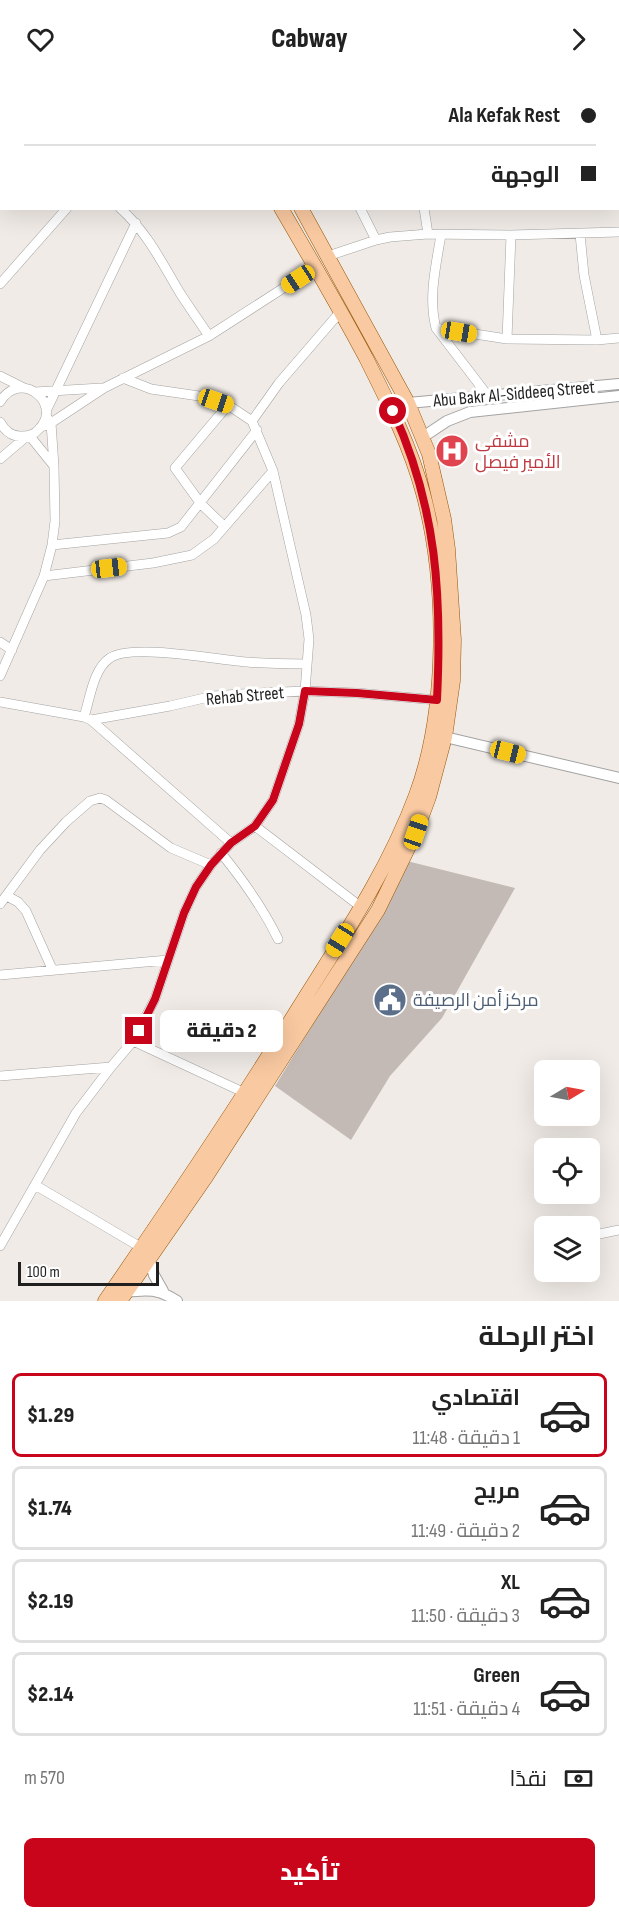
<!DOCTYPE html>
<html lang="ar">
<meta charset="utf-8">
<style>
body{margin:0;font-family:"Sofia Sans Condensed",Cairo,sans-serif;background:#f2f2f2;color:#222;direction:rtl;height:100vh;display:flex;flex-direction:column;font-size:22px;white-space:nowrap}
*{box-sizing:border-box;margin:0}
p{font-size:20px;color:#767676}
.icon{flex:none;width:33px;height:33px;fill:none;stroke:currentColor;stroke-width:2;stroke-linecap:round;stroke-linejoin:round}
.map{position:relative;height:1223px;overflow:hidden;direction:ltr}
.drawer{display:flex;flex-direction:column;background:#fff;flex:1}
.drawer>*{flex:none}
.banner{position:absolute;left:0px;top:0px;width:620px;height:132px;box-shadow:0 6px 24px #0002;direction:rtl;display:grid;align-content:center;height:132px;padding:0 24px;background:#fff}
.needle{width:39px;rotate:80deg}
.fabs{position:absolute;left:534px;top:982px;display:grid;gap:12px}
.fabs a{display:grid;place-items:center;width:66px;height:66px;border-radius:9px;background:#fff;box-shadow:0 6px 24px #0002;font-size:30px}
.scale{position:absolute;left:18px;bottom:15px;width:141px;box-sizing:border-box;padding-left:6px;border:3px solid #1f1f1f;border-top:0;font-size:16px;line-height:21px;white-space:nowrap;color:#1f1f1f;-webkit-text-stroke:4px #fff;paint-order:stroke}
.end{position:absolute;width:27px;height:27px;margin:-14px;border:8px solid #c9051c;background:#fff;box-shadow:0 0 0 3px #fff}
.from{border-radius:50%}
.bubble{position:absolute;height:42px;border-radius:9px;background:#fff;box-shadow:0 6px 24px #0002;font-size:20px;font-weight:800;line-height:42px;text-align:center;direction:rtl}
.car{position:absolute;width:18px;height:36px;margin:-18px -9px;border-radius:8px;box-shadow:0 0 4px 2px #0007;background:linear-gradient(#f5c518 24%,#345 0 40%,#f5c518 0 76%,#345 0 86%,#f5c518 0)}
.banner b{display:flex;align-items:center;gap:21px;height:57px;font-size:22px}
.banner b+b{border-top:2px solid #e0e0e0}
.banner i{width:15px;height:15px;background:#222}
ul{padding:0;list-style:none}
li{display:flex;align-items:center;gap:18px;height:84px;margin:0 12px 9px;padding:0 12px;border:3px solid #e0e0e0;border-radius:9px}
li div{flex:1}
li b{display:block;font-size:22px}
li em{font-style:normal;font-weight:800}
li.selected{border-color:#c9051c}
li>.icon{width:54px;height:54px;stroke-width:1.5}
h2{padding:0 24px;font-size:27px;line-height:72px}
.pay{display:flex;align-items:center;gap:15px;height:66px;padding:0 24px;font-size:22px}
.pay p{margin-inline-start:auto}
.primary-button{display:flex;gap:12px;margin-top:auto;padding:12px 24px}
.primary-button a{flex:1;height:69px;border-radius:9px;background:#c9051c;color:#fff;font-size:24px;font-weight:800;line-height:69px;text-align:center}
header{display:flex;justify-content:space-between;align-items:center;height:78px;padding:0 24px;background:#fff;font-size:27px;font-weight:800}
.map>svg:first-child{display:block}
</style>
<header><svg class="icon" aria-label="forward" viewBox="0 0 24 24"><path d="M9 5l7 7-7 7"/></svg>Cabway<svg class="icon" aria-label="heart" viewBox="0 0 24 24"><path d="M12 20l-8-8c-3-5 5-10 8-4 3-6 11-1 8 4z"/></svg></header>
<div class="map">
<svg width="619" height="1223" viewBox="0 0 619 1223">
<rect width="100%" height="100%" fill="#f0ebe6"/>
<path fill="#c4bab5" d="M 407,783 L 515,810 L 442,940 L 390,998 L 351,1062 L 275,1008 L 339,904 Z"/>
<g fill="none" stroke-linecap="round" stroke-linejoin="round">
<defs>
<path id="minor" d="M 86,0 L 86,2
M 601,0 L 601,2
M 401,2 L 402,0
M 485,2 L 487,0
M 0,39 L 2,40
M 618,49 L 619,51
M 0,55 L 2,53
M 120,130 C 147,154 162,185 180,215 C 189,229 199,243 209,258
M 360,130 L 376,162
M 424,130 L 428,156
M 580,156 L 584,197 L 597,262
M 441,157 C 436,187 428,220 436,250 L 488,318
M 328,178 L 376,162 L 390,159 L 428,156 L 511,157 L 619,154
M 0,206 L 67,130
M 436,250 L 507,261 L 597,262 L 619,260
M 507,261 L 511,157
M 0,298 L 24,310
M 35,314 L 101,310
M 0,324 C 20,290 64,326 39,351 C 35,356 28,358 22,358 C 12,359 5,353 0,344
M 46,333 L 136,145
M 252,343 L 279,305 L 341,233
M 41,349 L 51,345 L 104,310 L 209,258 L 316,189
M 29,357 L 54,388
M 0,381 L 27,358
M 224,448 L 201,426 L 175,390 L 228,327
M 52,467 L 168,455 L 181,449 L 257,352
M 44,498 L 153,485 L 192,477 L 214,461 L 273,393
M 0,564 L 12,572
M 0,598 L 44,498 L 52,467 L 55,443 L 54,388 L 51,345 L 46,338
M 0,624 L 84,639 L 91,642 L 231,765
M 84,639 C 90,621 93,591 110,580 C 131,565 219,582 247,584 C 267,586 287,586 307,586
M 91,642 L 170,628 L 213,618 L 240,616 L 305,613 L 357,615 L 437,622
M 255,748 L 361,829
M 221,775 C 243,802 263,830 278,861
M 7,818 L 18,824 L 26,833 L 53,893
M 0,826 L 40,772 L 66,744 L 90,723 L 100,720 L 106,722 L 171,770 L 211,787
M 0,897 L 168,882
M 133,963 L 245,1015
M 0,998 L 111,989
M 35,1107 L 142,1170
M 590,1158 L 619,1152
M 0,1168 L 76,1035 L 111,989 L 133,963 L 155,921 L 184,835 L 196,809 L 211,787 L 231,765 L 255,748 L 273,722 L 299,646 L 305,613 L 309,561 L 306,537 L 273,393 L 252,343 L 228,327 L 216,323 L 199,318 L 151,311 L 123,300"/>
<path id="tertiary" d="M 408,325 L 619,306
M 423,359 L 447,343 L 470,334 L 619,318
M 445,659 L 619,700
M 149,1180 L 154,1197 L 163,1213
M 126,1214 C 148,1211 159,1211 177,1223"/>
<path id="primary" d="M 205,0 L 206,2
M 227,0 L 228,2
M 105,1223 C 169,1130 232,1037 291,942 C 336,869 386,798 416,717 C 448,631 447,504 423,415 C 410,367 388,324 366,280 C 339,229 310,180 281,130
M 120,1223 L 206,1099 L 378,832 L 416,754 L 429,719 L 445,659 L 453,603 L 454,562 L 448,471 L 444,441 L 429,376 L 408,325 L 301,130"/>
</defs>
<use href="#minor" stroke="#a3a3a3" stroke-width="10"/>
<use href="#tertiary" stroke="#a3a3a3" stroke-width="12"/>
<use href="#primary" stroke="#965504" stroke-width="15"/>
<use href="#minor" stroke="#fff" stroke-width="9"/>
<use href="#tertiary" stroke="#fff" stroke-width="10"/>
<use href="#primary" stroke="#f9c9a1" stroke-width="14"/>
</g>
<g fill="none" stroke-linecap="round" stroke-linejoin="round">
<path stroke="#c9051c" stroke-width="8" d="M 139,953 L 155,921 L 184,835 L 196,809 L 211,787 L 231,765 L 255,748 L 273,722 L 299,646 L 305,613 L 357,615 L 437,622 C 442,517 437,430 393,333"/>
</g>
<defs>
<symbol id="hospital-disc" viewBox="-11 -11 22 22"><circle r="9.5" fill="#e0444e" stroke="#fff"/><path d="M-5-5h3v3.5h4V-5h3V5h-3V1.5h-4V5h-3Z" fill="#fff"/></symbol>
<symbol id="civic-disc" viewBox="-11 -11 22 22"><circle r="9.5" fill="#5c6f8a" stroke="#fff"/><path d="M-.6-6.5H3V-4.5H.6V-3L4-1V1h2V6H-6V1h2V-1L-.6-3ZM-1.2 2.5V6h2.4V2.5Z" fill="#fff"/></symbol>
</defs>
<g fill-rule="evenodd">
<use href="#hospital-disc" x="433" y="354" width="38" height="38"/>
<use href="#civic-disc" x="371" y="903" width="38" height="38"/>
</g>
<g text-anchor="middle" dominant-baseline="central" stroke-width="6" stroke-linejoin="round" paint-order="stroke">
<g font-size="18" fill="#1f1f1f" stroke="#fff">
<text transform="translate(514 316) rotate(-5)">Abu Bakr Al-Siddeeq Street</text>
<text transform="translate(245 618) rotate(-5)">Rehab Street</text>
</g>
<g font-size="18" fill="#be3a42" stroke="#fff" text-anchor="start">
<text x="475" y="363">مشفى<tspan x="475" dy="21">الأمير فيصل</tspan></text>
</g>
<g font-size="18" fill="#4e5e75" stroke="#fff" text-anchor="start">
<text x="413" y="922">مركز أمن الرصيفة</text>
</g>
</g>
</svg>
<div class="fabs">
<a><svg class="needle" viewBox="-14 -14 28 28"><path d="M0-13l5 13h-10z" fill="#e53935"/><path d="M0 13l5-13h-10z" fill="#767676"/></svg></a>
<a><svg class="icon" aria-label="locate" viewBox="0 0 24 24"><circle cx="12" cy="12" r="6"/><path d="M12 2v4M12 18v4M2 12h4M18 12h4"/></svg></a>
<a><svg class="icon" aria-label="layers" viewBox="0 0 24 24"><path d="M12 4l9 5-9 5-9-5zM3 14l9 5 9-5"/></svg></a>
</div>
<div class="scale">100 m</div>
<i class="end from" style="left:393px;top:333px"></i>
<i class="end" style="left:139px;top:953px"></i>
<div class="bubble" style="left:160px;top:932px;width:123px">2 دقيقة</div>
<i class="car" style="left:298px;top:201px;rotate:237deg"></i>
<i class="car" style="left:459px;top:254px;rotate:99deg"></i>
<i class="car" style="left:216px;top:323px;rotate:109deg"></i>
<i class="car" style="left:109px;top:490px;rotate:83deg"></i>
<i class="car" style="left:508px;top:674px;rotate:104deg"></i>
<i class="car" style="left:416px;top:754px;rotate:19deg"></i>
<i class="car" style="left:340px;top:862px;rotate:212deg"></i>
<div class="banner">
<b><i class="from"></i>Ala Kefak Rest</b>
<b><i></i>الوجهة</b>
</div>
</div>
<section class="drawer">
<h2>اختر الرحلة</h2>
<ul>
<li class="selected"><svg class="icon" aria-label="car" viewBox="0 0 24 24"><path d="M5 17H2v-5l4-1 3-4h7l3 4 3 1v5h-3M9 17h6M6 11h13"/><circle cx="7" cy="17" r="2"/><circle cx="17" cy="17" r="2"/></svg><div><b>اقتصادي</b><p>1 دقيقة · 11:48</p></div><em>$1.29</em></li>
<li><svg class="icon" aria-label="car" viewBox="0 0 24 24"><path d="M5 17H2v-5l4-1 3-4h7l3 4 3 1v5h-3M9 17h6M6 11h13"/><circle cx="7" cy="17" r="2"/><circle cx="17" cy="17" r="2"/></svg><div><b>مريح</b><p>2 دقيقة · 11:49</p></div><em>$1.74</em></li>
<li><svg class="icon" aria-label="car" viewBox="0 0 24 24"><path d="M5 17H2v-5l4-1 3-4h7l3 4 3 1v5h-3M9 17h6M6 11h13"/><circle cx="7" cy="17" r="2"/><circle cx="17" cy="17" r="2"/></svg><div><b>XL</b><p>3 دقيقة · 11:50</p></div><em>$2.19</em></li>
<li><svg class="icon" aria-label="car" viewBox="0 0 24 24"><path d="M5 17H2v-5l4-1 3-4h7l3 4 3 1v5h-3M9 17h6M6 11h13"/><circle cx="7" cy="17" r="2"/><circle cx="17" cy="17" r="2"/></svg><div><b>Green</b><p>4 دقيقة · 11:51</p></div><em>$2.14</em></li>
</ul>
<div class="pay"><svg class="icon" aria-label="cash" viewBox="0 0 24 24"><path d="M3 7h18v10H3z"/><circle cx="12" cy="12" r="2"/></svg>نقدًا<p>570 m</p></div>
<div class="primary-button"><a>تأكيد</a></div>
</section>
